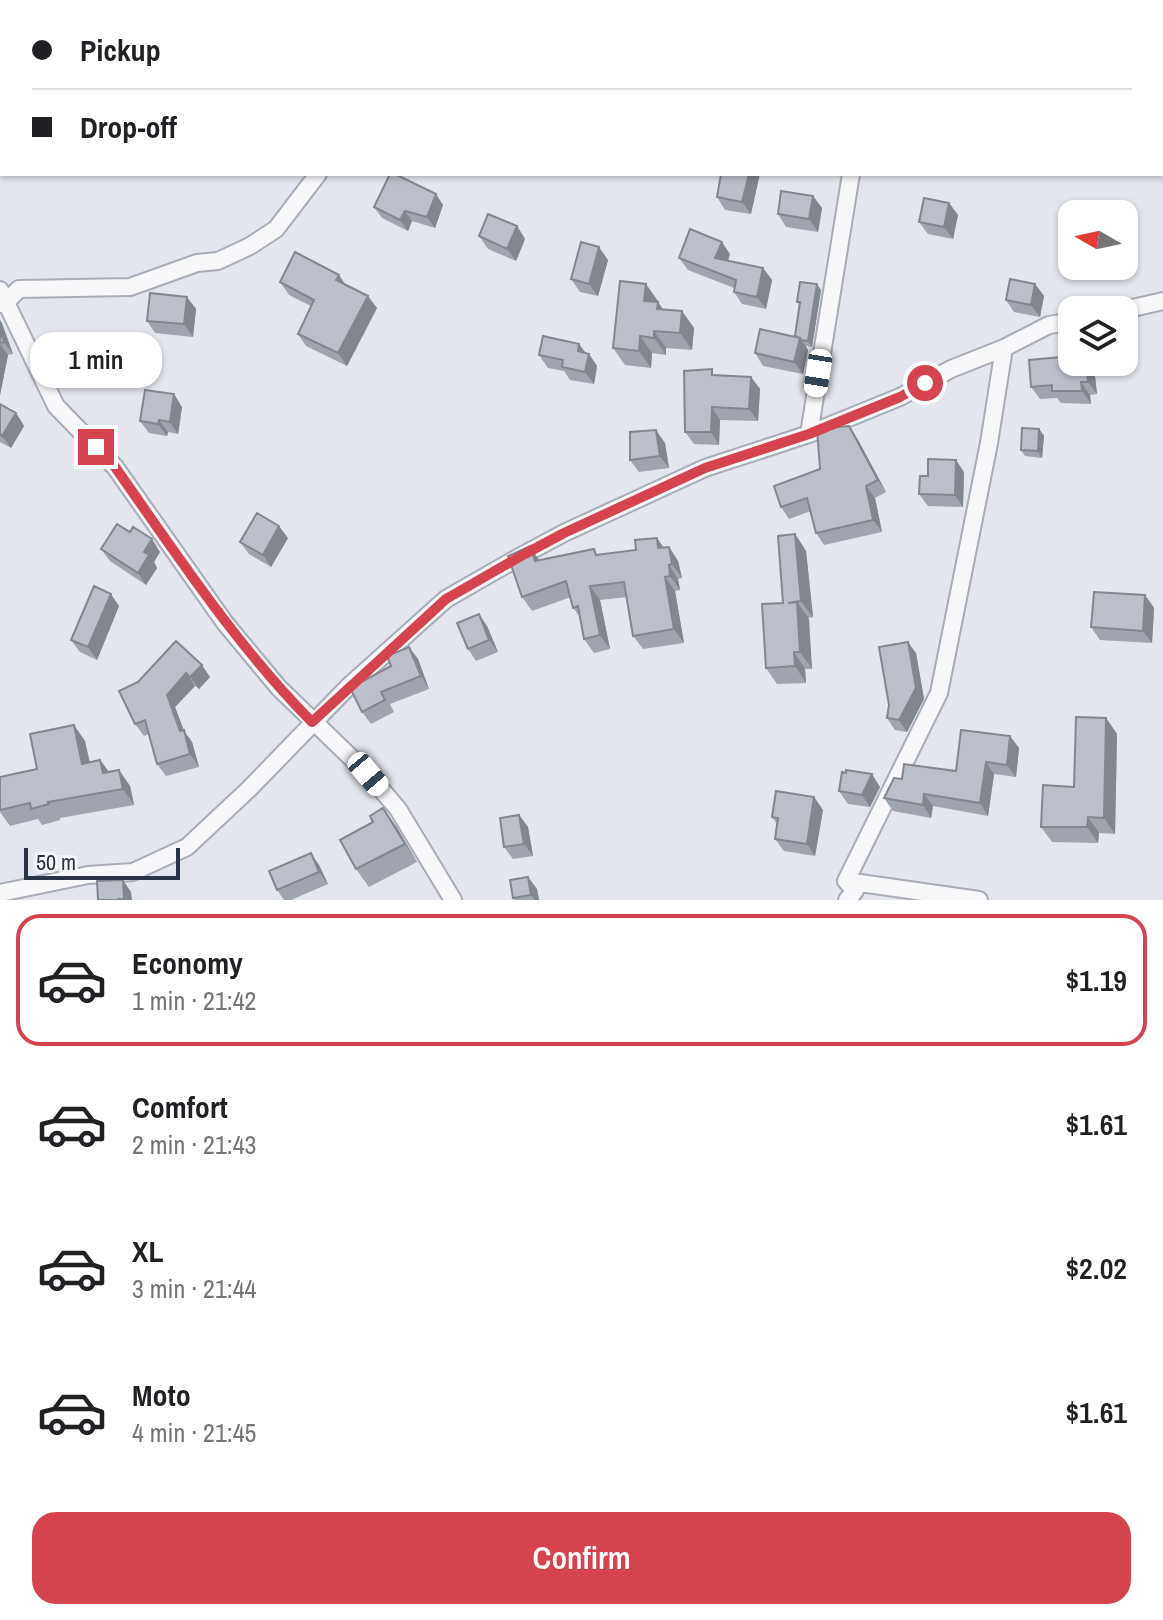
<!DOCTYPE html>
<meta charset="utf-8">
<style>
body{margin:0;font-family:"Archivo Narrow",sans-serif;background:#f6f6f6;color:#202124;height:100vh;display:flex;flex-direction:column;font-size:30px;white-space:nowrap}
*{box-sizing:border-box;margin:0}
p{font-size:26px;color:#757577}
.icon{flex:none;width:44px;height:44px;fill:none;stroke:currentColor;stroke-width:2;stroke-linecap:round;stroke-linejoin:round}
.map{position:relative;height:900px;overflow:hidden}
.drawer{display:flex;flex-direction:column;background:#fff;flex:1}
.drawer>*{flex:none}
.top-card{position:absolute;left:0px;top:0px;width:1164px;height:176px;box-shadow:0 2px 6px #0004;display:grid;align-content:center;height:176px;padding:0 32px;background:#fff}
.needle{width:52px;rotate:279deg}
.fabs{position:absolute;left:1058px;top:200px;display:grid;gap:16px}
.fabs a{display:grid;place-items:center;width:80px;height:80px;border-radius:16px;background:#fff;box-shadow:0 2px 6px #0004;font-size:40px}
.scale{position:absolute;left:24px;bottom:20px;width:156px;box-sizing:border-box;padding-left:8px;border:4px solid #2a3246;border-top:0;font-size:22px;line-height:28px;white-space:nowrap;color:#2a3246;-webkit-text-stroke:6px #f3f5f9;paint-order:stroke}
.end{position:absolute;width:36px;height:36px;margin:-18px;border:10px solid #d5444e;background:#fff;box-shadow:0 0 0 4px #fff}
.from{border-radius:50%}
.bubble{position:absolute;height:56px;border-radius:24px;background:#fff;box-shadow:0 2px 6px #0004;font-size:26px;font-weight:600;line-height:56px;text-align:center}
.car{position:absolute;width:24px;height:48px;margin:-24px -12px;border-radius:10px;box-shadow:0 0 6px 2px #0007;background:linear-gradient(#fff 24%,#345 0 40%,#fff 0 76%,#345 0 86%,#fff 0)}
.top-card b{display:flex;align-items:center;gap:28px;height:76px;font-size:30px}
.top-card b+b{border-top:2px solid #e0e0e0}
.top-card i{width:20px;height:20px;background:#202124}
ul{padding:14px 0 0;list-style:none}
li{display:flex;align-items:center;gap:24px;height:132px;margin:0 16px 12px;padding:0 16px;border:4px solid transparent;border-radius:24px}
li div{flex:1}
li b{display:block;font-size:30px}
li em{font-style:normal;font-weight:600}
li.on{border-color:#d5444e}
li>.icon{width:72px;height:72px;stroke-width:1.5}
.primary-button{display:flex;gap:16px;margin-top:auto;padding:16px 32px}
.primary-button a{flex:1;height:92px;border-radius:24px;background:#d5444e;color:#fff;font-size:32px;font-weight:600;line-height:92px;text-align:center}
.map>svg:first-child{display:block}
</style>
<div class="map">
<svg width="1163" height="900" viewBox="0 0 1163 900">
<rect width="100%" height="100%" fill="#e3e6ec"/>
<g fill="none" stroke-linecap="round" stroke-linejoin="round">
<defs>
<path id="street" d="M 16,2 L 18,0
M 504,2 L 508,0
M 865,2 L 865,0
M 0,20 L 2,17
M 0,290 L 56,406 L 115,467 L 225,623 L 279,688 L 368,774 L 398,809 L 453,900
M 0,304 L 5,303 L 19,289 L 130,287 L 197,263 L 218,261 L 250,246 L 276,229 L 318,174
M 1124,310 L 1163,301
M 809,434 L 851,174
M 846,881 L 979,900
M 0,893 L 88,875 L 133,872 L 187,847 L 249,789 L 348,687 L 446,599 L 521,556 L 564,533 L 705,468 L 809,434 L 900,397 L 951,369 L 1004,348 L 1049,325 L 1072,321
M 847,900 L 855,891 L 846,881 L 939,693 L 989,443 L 1004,348"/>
</defs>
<use href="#street" stroke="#a8acb7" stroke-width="20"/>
<use href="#street" stroke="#f7f7fa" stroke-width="16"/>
</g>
<path fill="#a0a4ae" d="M 730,175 L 751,214 L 725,210 L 717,197 Z
M 436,194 L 443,205 L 435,228 L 412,221 L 408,231 L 382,218 L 374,207 Z
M 813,196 L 822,208 L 818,232 L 786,227 L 778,214 Z
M 949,203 L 958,215 L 953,239 L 928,234 L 919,222 Z
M 517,226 L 525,239 L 516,261 L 488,249 L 479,236 Z
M 730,254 L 728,261 L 763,268 L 772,280 L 766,309 L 742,304 L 734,292 L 734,288 L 688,270 L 679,258 Z
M 608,260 L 598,296 L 580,292 L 571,279 Z
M 280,282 L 346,285 L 377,308 L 347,366 L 306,346 L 298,334 L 311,306 L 289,295 Z
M 1035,284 L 1044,296 L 1040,317 L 1014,312 L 1006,300 Z
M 821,290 L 812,347 L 806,346 L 808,350 L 803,374 L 763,366 L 755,353 L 795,336 L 799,304 L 797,302 Z
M 187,297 L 196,309 L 193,337 L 155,333 L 147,321 Z
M 658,301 L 658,302 L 663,309 L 682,311 L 694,328 L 692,350 L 666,348 L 666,355 L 652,353 L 651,368 L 625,365 L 613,348 Z
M 0,320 L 13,354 L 8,355 L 0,395 Z
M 579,344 L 586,353 L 589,354 L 597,366 L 594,384 L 570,380 L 564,371 L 548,368 L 539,355 Z
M 1072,362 L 1091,362 L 1094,367 L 1097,394 L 1090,395 L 1091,404 L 1061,403 L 1057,398 L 1040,399 L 1031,387 Z
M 716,376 L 751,377 L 760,389 L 758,421 L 720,420 L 719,445 L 694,444 L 685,432 Z
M 0,404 L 16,413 L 24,426 L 11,448 L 0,442 Z
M 182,407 L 178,434 L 168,432 L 167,436 L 149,433 L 140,421 Z
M 1039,429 L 1044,436 L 1042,458 L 1025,456 L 1021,450 Z
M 857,438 L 886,492 L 875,498 L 882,532 L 824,545 L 816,533 L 811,511 L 789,519 L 781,507 L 820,469 Z
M 665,443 L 669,468 L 639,472 L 630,460 Z
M 964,472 L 963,507 L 928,506 L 919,494 L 928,476 Z
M 130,532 L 160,552 L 154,562 L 157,568 L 146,585 L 110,561 L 101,549 Z
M 795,534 L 806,551 L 813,617 L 808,618 L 812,669 L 805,669 L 806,683 L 777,684 L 766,668 L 783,603 Z
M 288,538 L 271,567 L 249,554 L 240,542 Z
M 669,547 L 678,561 L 682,578 L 678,579 L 680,590 L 675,591 L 684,643 L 643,649 L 633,636 L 627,597 L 600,600 L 610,649 L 594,653 L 584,639 L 580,617 L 573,608 L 571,597 L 532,611 L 522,597 L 540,560 Z
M 1145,595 L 1154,608 L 1152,643 L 1100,640 L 1091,627 Z
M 119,606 L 97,660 L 80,652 L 71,640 Z
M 487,626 L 498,652 L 476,661 L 468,649 Z
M 176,641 L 210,677 L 199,689 L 195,686 L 175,707 L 184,731 L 192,742 L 199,767 L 166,776 L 157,764 L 149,734 L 144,736 L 135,724 L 138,682 Z
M 409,647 L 418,659 L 429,689 L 390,704 L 394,712 L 371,724 L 362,712 L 391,666 Z
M 916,653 L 924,699 L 907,732 L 895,730 L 887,718 Z
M 1106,718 L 1117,734 L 1115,834 L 1099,833 L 1098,843 L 1052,842 L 1041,827 L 1074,787 Z
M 1010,736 L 1019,748 L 1016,777 L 994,774 L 988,816 L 933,806 L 931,818 L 893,811 L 884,798 L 902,779 L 956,771 Z
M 85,741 L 90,762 L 100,760 L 109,772 L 119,770 L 130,786 L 134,805 L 60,818 L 60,820 L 42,825 L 38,819 L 10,826 L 0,812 L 0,777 L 37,769 Z
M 880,787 L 870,807 L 848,804 L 839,791 Z
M 814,797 L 823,810 L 815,856 L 784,851 L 775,839 L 777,824 L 772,817 Z
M 519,815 L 528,827 L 533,856 L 513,859 L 504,847 Z
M 396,826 L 417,862 L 369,887 L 356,869 Z
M 319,865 L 328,884 L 291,900 L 284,900 L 277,890 Z
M 528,877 L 537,889 L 539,900 L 515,900 L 513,898 Z"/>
<path fill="#82868d" d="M 928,0 L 938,0 L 938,2 L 927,2 Z
M 749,174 L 760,174 L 751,214 L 742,202 Z
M 436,194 L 443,205 L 435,228 L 427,217 Z
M 813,196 L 822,208 L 818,232 L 809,219 Z
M 949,203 L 958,215 L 953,239 L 944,227 Z
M 405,211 L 412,221 L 408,231 L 400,220 Z
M 517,226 L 525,239 L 516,261 L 507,249 Z
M 722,242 L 730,254 L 724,270 L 715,258 Z
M 599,247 L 608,260 L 598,296 L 589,284 Z
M 763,268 L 772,280 L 766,309 L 757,297 Z
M 339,275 L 347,287 L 336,280 Z
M 646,284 L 658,301 L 658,302 L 669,319 L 644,301 Z
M 817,284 L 821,290 L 812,347 L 808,341 Z
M 1035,284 L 1044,296 L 1040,317 L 1031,305 Z
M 368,296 L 377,308 L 347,366 L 338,353 Z
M 187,297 L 196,309 L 193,337 L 184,324 Z
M 682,311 L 694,328 L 692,350 L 680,333 Z
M 0,320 L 2,323 L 13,354 L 4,342 L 0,330 Z
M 654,331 L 666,348 L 666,355 L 654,338 Z
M 640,336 L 652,353 L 651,368 L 639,351 Z
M 800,338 L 808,350 L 803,374 L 794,362 Z
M 0,344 L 8,355 L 0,395 Z
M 579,344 L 588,357 L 589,354 L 597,366 L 594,384 L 585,372 L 578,351 Z
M 1086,362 L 1091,362 L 1094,367 L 1097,394 L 1088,382 Z
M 751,377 L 760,389 L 758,421 L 749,409 Z
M 1081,382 L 1090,395 L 1091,404 L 1082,391 Z
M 174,394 L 182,407 L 178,434 L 170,422 Z
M 712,407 L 720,420 L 719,445 L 711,432 Z
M 16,413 L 24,426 L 11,448 L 2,436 Z
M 159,420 L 168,432 L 167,436 L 158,424 Z
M 849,426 L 857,438 L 886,492 L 878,480 Z
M 1039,429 L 1044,436 L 1042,458 L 1038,451 Z
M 656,430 L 665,443 L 669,468 L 660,456 Z
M 956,460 L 964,472 L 963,507 L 955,495 Z
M 866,486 L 875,498 L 882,532 L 873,520 Z
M 279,526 L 288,538 L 271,567 L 263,555 Z
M 795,534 L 806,551 L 813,617 L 801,601 Z
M 657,538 L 667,552 L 658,548 Z
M 152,539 L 160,552 L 154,562 L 157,568 L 146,585 L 138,573 L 144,552 Z
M 530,546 L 539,560 L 535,561 Z
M 669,547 L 678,561 L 682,578 L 672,564 Z
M 669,565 L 678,579 L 680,590 L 670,576 Z
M 665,577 L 675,591 L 684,643 L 674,629 Z
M 590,586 L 600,600 L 610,649 L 600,635 Z
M 111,594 L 119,606 L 97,660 L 88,647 Z
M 1145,595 L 1154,608 L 1152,643 L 1143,631 Z
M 797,602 L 809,619 L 812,669 L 800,652 Z
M 479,614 L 487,626 L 498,652 L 489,640 Z
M 908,642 L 916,653 L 924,699 L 907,732 L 899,720 Z
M 409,647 L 418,659 L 429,689 L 421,676 Z
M 794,652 L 805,669 L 806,683 L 795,666 Z
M 202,665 L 210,677 L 199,689 L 190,677 Z
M 186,673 L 195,686 L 175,707 L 184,731 L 192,742 L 199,767 L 190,754 L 167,695 Z
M 1106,718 L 1117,734 L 1115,834 L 1104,818 Z
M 74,725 L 85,741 L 93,780 L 82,764 Z
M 1010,736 L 1019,748 L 1016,777 L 1007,765 Z
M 100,760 L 112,776 L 103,773 Z
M 986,762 L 994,774 L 988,816 L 980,803 Z
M 119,770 L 130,786 L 134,805 L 123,789 Z
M 872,774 L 880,787 L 870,807 L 862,795 Z
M 924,794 L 933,806 L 931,818 L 923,805 Z
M 814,797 L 823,810 L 815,856 L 807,844 Z
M 383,808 L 396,826 L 417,862 L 405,844 Z
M 519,815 L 528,827 L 533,856 L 524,844 Z
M 1088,817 L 1099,833 L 1098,843 L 1087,827 Z
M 311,853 L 319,865 L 328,884 L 319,872 Z
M 528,877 L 537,889 L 539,900 L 535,900 L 531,895 Z
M 123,880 L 131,892 L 132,900 L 125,900 L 124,899 Z"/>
<path fill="#babfca" stroke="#82868d" stroke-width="2" d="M 895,0 L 928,0 L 927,2 L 894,2 Z
M 390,174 L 395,174 L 436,194 L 427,217 L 405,211 L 400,220 L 374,207 Z
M 721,174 L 749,174 L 742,202 L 717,197 Z
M 781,191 L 813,196 L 809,219 L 778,214 Z
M 924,198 L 949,203 L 944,227 L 919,222 Z
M 488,214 L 517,226 L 507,249 L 479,236 Z
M 690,229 L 722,242 L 715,258 L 763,268 L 757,297 L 734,292 L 736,280 L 679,258 Z
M 581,242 L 599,247 L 589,284 L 571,279 Z
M 295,252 L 339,275 L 336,280 L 368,296 L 338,353 L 298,334 L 314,300 L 280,282 Z
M 1010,279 L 1035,284 L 1031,305 L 1006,300 Z
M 620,281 L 646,284 L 644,301 L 658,302 L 657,309 L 682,311 L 680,333 L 654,331 L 654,338 L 640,336 L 639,351 L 613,348 Z
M 800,282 L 817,284 L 808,341 L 801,340 L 800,338 L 795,336 L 800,302 L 797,302 Z
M 150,293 L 187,297 L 184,324 L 147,321 Z
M 760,329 L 800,338 L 794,362 L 755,353 Z
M 0,330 L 4,342 L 0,343 Z
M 543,336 L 579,344 L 578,351 L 589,354 L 585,372 L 562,367 L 563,360 L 539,355 Z
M 1072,356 L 1072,362 L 1086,362 L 1088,382 L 1081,382 L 1082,391 L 1052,391 L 1052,385 L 1031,387 L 1029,360 Z
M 712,369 L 712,375 L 751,377 L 749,409 L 712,407 L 711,432 L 685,432 L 684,371 Z
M 145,390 L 174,394 L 170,422 L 159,420 L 158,424 L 140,421 Z
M 0,404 L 16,413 L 2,436 L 0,434 Z
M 849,426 L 878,480 L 866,486 L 873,520 L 816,533 L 807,498 L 781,507 L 774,486 L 820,469 L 817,429 Z
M 1022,428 L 1039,429 L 1038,451 L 1021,450 Z
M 656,430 L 660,456 L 630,460 L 630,432 Z
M 928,459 L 956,460 L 955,495 L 919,494 L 920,476 L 928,476 Z
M 257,513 L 279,526 L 263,555 L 240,542 Z
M 117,524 L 130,532 L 133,527 L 152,539 L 144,552 L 149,555 L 138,573 L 101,549 Z
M 795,534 L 801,601 L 788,603 L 797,602 L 800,652 L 794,652 L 795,666 L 766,668 L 762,604 L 783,603 L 778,536 Z
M 657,538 L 658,548 L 669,547 L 672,564 L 669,565 L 670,576 L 665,577 L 674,629 L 633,636 L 624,582 L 590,586 L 600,635 L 584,639 L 578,606 L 573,608 L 566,581 L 522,597 L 508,556 L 530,546 L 535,561 L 594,549 L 596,555 L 636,550 L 635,540 Z
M 94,586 L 111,594 L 88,647 L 71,640 Z
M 1094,592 L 1145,595 L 1143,631 L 1091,627 Z
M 479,614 L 489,640 L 468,649 L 457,623 Z
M 176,641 L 202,665 L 190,677 L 186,673 L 167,695 L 180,731 L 184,730 L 190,754 L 157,764 L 145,720 L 135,724 L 119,691 L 138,682 Z
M 908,642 L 916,688 L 899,720 L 887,718 L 889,705 L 879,647 Z
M 409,647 L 421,676 L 381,692 L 385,700 L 362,712 L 350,688 L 391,666 L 387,656 Z
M 1076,717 L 1106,718 L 1104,818 L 1088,817 L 1087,827 L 1041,827 L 1043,785 L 1074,787 Z
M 74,725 L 82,764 L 100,760 L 103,773 L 119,770 L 123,789 L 48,802 L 49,804 L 31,809 L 30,803 L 0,810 L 0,777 L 37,769 L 30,734 Z
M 961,730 L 1010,736 L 1007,765 L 986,762 L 980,803 L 924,794 L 923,805 L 884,798 L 894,778 L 902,779 L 904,764 L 956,771 Z
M 846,770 L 872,774 L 862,795 L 839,791 L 842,772 L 846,773 Z
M 776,791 L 814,797 L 807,844 L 775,839 L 778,818 L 772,817 Z
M 383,808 L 405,844 L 356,869 L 340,840 L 373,822 L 370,816 Z
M 519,815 L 524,844 L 504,847 L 500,818 Z
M 311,853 L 319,872 L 277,890 L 269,871 Z
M 528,877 L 531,895 L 513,898 L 510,880 Z
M 123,880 L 124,899 L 118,899 L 118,900 L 98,900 L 97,881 Z"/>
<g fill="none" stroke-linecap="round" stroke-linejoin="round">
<path stroke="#d5444e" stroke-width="10" d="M 96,447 L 115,467 C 177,555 236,645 312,722 L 446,599 L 521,556 L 564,533 L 705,468 L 809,434 L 900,397 L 925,383"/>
</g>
</svg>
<div class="fabs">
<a><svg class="needle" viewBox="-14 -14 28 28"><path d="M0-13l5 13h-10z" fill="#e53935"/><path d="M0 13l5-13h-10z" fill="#757577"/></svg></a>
<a><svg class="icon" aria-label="layers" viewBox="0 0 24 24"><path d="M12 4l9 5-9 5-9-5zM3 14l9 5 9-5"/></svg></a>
</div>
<div class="scale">50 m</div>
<i class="end from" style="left:925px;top:383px"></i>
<i class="end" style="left:96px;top:447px"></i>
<div class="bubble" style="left:30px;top:332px;width:132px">1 min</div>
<i class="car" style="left:818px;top:373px;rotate:189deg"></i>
<i class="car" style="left:368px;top:774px;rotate:140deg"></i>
<div class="top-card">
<b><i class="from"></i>Pickup</b>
<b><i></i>Drop-off</b>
</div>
</div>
<section class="drawer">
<ul>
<li class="on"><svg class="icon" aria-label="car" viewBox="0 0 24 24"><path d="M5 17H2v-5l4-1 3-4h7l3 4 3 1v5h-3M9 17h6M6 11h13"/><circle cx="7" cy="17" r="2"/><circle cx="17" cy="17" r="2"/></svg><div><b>Economy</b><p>1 min · 21:42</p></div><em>$1.19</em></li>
<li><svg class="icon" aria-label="car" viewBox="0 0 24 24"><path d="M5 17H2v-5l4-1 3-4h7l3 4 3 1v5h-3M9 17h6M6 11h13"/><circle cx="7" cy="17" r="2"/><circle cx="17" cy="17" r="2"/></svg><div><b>Comfort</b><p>2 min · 21:43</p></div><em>$1.61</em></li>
<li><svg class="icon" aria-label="car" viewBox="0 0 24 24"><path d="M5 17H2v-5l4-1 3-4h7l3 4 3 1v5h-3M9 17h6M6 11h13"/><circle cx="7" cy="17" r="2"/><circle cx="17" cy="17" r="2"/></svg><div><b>XL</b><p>3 min · 21:44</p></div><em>$2.02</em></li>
<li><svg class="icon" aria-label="car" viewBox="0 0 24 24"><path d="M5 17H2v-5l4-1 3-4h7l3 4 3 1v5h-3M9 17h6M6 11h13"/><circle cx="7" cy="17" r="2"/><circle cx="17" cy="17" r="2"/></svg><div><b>Moto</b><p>4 min · 21:45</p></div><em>$1.61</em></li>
</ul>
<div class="primary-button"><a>Confirm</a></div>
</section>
